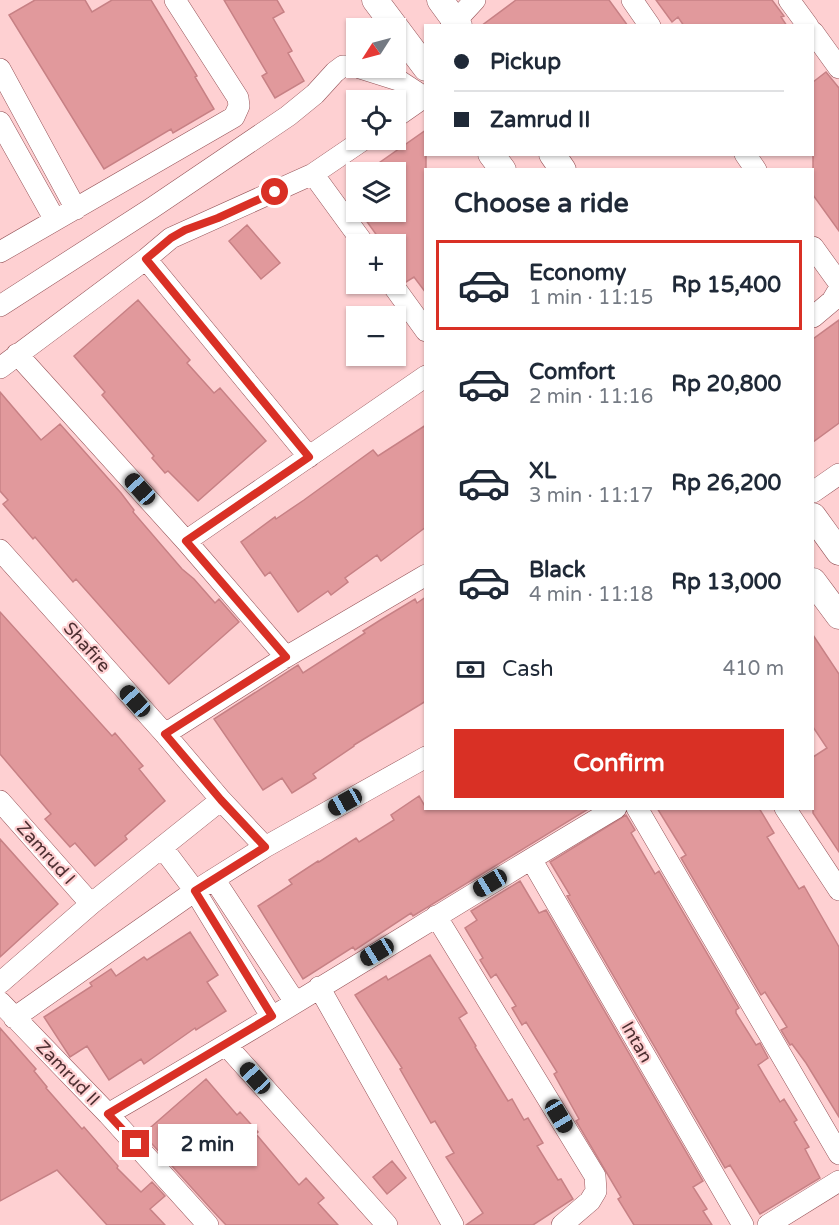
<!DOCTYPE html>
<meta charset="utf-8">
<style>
body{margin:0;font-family:"Varela Round",sans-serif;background:#f6f6f7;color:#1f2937;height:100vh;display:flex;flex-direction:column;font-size:22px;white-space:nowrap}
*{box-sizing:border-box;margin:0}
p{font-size:20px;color:#747a83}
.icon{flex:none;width:33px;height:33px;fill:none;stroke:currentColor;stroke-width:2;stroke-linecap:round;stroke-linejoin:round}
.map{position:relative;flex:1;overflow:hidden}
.panel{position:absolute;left:424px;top:168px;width:390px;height:642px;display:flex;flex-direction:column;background:#fff;border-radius:0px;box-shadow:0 2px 4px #0004}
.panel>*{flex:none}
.top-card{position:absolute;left:424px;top:24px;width:390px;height:132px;border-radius:0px;box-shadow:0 2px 4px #0004;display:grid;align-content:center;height:132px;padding:0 30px;background:#fff}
.needle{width:39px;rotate:234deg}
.tools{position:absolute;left:346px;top:18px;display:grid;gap:12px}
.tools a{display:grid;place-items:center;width:60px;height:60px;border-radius:0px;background:#fff;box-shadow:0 2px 4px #0004;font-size:30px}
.end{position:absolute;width:27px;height:27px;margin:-14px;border:8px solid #d93025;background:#fff;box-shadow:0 0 0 3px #fff}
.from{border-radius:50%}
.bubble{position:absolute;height:42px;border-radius:0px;background:#fff;box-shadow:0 2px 4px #0004;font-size:20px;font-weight:700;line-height:42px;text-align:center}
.car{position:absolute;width:18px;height:36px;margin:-18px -9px;border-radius:8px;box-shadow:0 0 4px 2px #0007;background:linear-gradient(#222 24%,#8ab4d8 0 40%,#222 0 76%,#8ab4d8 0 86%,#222 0)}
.top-card b{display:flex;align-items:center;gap:21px;height:57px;font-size:22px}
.top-card b+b{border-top:2px solid #e0e1e3}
.top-card i{width:15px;height:15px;background:#1f2937}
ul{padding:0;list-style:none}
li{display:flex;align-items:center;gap:18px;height:90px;margin:0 12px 9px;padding:0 18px;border:3px solid transparent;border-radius:0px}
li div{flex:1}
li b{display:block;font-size:22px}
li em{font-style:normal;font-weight:700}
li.selected{border-color:#d93025}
li>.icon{width:54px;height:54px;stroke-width:1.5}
h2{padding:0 30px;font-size:27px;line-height:72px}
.pay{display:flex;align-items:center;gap:15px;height:66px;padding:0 30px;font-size:22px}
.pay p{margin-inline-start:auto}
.action{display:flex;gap:12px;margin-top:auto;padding:12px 30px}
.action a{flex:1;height:69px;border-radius:0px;background:#d93025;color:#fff;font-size:24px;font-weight:700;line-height:69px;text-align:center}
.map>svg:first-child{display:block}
</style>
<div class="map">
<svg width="839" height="1225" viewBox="0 0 839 1225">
<rect width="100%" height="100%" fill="#fed0d2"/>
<path fill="#e1999c" stroke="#c78185" stroke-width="1.5" d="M 35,0 L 85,0 L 92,12 L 112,0 L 151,0 L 197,76 L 195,77 L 214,109 L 173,133 L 171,129 L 104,169 L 9,15 Z
M 224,0 L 277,0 L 284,12 L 273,18 L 292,51 L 288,53 L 304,81 L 275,98 L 262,76 L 267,73 Z
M 516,0 L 609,0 L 628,26 L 481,26 Z
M 656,0 L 772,0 L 784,16 L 781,17 L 787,26 L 684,26 L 678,17 L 672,22 Z
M 826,72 L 839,88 L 839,231 L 813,195 L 813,82 Z
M 426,130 L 426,293 L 414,277 L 406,282 L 396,272 L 396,244 L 383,244 L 360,212 L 396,212 L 396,172 L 366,172 Z
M 247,225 L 280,263 L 261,279 L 229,241 Z
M 138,300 L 190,360 L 187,363 L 214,393 L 220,388 L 266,441 L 198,501 L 168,471 L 165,473 L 152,458 L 154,456 L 102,395 L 105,392 L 74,356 Z
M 839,320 L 839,423 L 813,442 L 813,339 Z
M 0,392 L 41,440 L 60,424 L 121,493 L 134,510 L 133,512 L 182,569 L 194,579 L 215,603 L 219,599 L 239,622 L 169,684 L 76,579 L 73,582 L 35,537 L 33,539 L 3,504 L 8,500 L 0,491 Z
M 426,425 L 426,527 L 381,561 L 377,555 L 345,578 L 348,582 L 331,595 L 328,591 L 298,612 L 270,572 L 265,576 L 241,542 L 275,517 L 276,519 L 304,500 L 373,450 L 378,456 Z
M 426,597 L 426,701 L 354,745 L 354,746 L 313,774 L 316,778 L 292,793 L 282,778 L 263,790 L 214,719 L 298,665 L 303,673 L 365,633 L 363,631 L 382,619 L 415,599 L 417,603 Z
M 0,612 L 112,736 L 115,733 L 143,766 L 139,769 L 165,801 L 125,836 L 127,839 L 95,866 L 75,843 L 70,847 L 45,819 L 51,814 L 0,754 Z
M 813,635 L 839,674 L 839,852 L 813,813 L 813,757 L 827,748 L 813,727 Z
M 419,796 L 426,808 L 590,808 L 413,916 L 411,913 L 355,950 L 353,947 L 303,979 L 258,906 L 292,884 L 289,880 L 318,861 L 319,862 L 356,838 L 359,842 L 394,820 L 391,815 Z
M 657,808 L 759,808 L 774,833 L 767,837 L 799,889 L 804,886 L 839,947 L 839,1117 L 806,1063 L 792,1044 L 790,1045 L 781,1030 L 787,1027 L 765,992 L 761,995 L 681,858 L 686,855 Z
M 626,815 L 635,830 L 631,833 L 655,874 L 659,871 L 739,1008 L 736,1010 L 736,1013 L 756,1045 L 760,1043 L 768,1058 L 758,1065 L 780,1102 L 784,1099 L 797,1120 L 794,1122 L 809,1147 L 805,1149 L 820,1178 L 760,1214 L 730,1165 L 725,1168 L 567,896 L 570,895 L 550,862 Z
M 0,839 L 58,904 L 0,957 Z
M 520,881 L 539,913 L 546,910 L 703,1181 L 693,1187 L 707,1209 L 703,1211 L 712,1225 L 634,1225 L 618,1199 L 621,1197 L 576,1121 L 579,1119 L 554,1074 L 557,1072 L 526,1022 L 522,1025 L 512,1008 L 516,1006 L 496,974 L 491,978 L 480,960 L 483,958 L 465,928 L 477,920 L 471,911 Z
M 190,932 L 218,975 L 207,982 L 226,1011 L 196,1030 L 195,1028 L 144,1064 L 141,1059 L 109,1080 L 87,1046 L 70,1057 L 44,1017 L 92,986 L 90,983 L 111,969 L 116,976 L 144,957 L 147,960 Z
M 430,955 L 467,1013 L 459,1018 L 476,1046 L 475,1047 L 508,1101 L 512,1099 L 524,1120 L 528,1118 L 543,1143 L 537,1146 L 558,1180 L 561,1179 L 573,1199 L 533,1225 L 466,1225 L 483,1213 L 446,1157 L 454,1153 L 435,1121 L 431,1123 L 400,1069 L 402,1068 L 355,995 L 386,976 L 388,980 Z
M 0,1028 L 36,1069 L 34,1071 L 47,1087 L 46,1088 L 82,1129 L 84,1127 L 118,1166 L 117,1168 L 141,1192 L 152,1182 L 165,1196 L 150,1209 L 165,1225 L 107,1225 L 57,1170 L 0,1201 Z
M 206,1079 L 237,1115 L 240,1112 L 258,1132 L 256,1134 L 299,1185 L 306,1178 L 324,1198 L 318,1203 L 338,1225 L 226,1225 L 211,1209 L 143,1134 Z
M 392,1161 L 406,1178 L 387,1194 L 373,1177 Z"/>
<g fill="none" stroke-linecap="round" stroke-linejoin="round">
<defs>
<path id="minor" d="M 632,0 L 650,26
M 789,0 L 808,26
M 451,26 L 475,0
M 813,32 L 839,68
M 360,68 L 398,80 L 424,97
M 0,69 L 76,209
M 396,117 L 426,96
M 0,122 L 55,220
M 745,154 L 756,170
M 313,174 L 364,244
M 813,247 L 839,283
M 0,252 L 234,117 L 239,106 L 238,98 L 175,0
M 146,259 L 309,457
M 392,284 L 426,331
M 0,306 L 152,208 L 288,116 L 315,94 L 335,72 L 343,66 L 357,66
M 813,317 L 832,301 L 839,289
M 17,354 L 186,541 L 286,657
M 0,368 L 146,259 L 171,238 L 313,174 L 363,140
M 813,492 L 839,474
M 186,541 L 426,376
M 0,550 L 165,734 L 221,800 L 265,847
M 165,734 L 286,657 L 426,575
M 0,801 L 91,904
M 637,808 L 839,1154
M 785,808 L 839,890
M 162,847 L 195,891 L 271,1016
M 531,859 L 743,1225
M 214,879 L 295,1002
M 436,916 L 595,1176 L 596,1191 L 590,1201 L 562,1225
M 0,983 L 91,904 L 221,800
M 319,987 L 453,1225
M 0,1002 L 108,1114 L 208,1225
M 14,1018 L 195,891 L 265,847 L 426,757
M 226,1045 L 387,1225
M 108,1114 C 279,1016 446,909 616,808
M 768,1225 L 839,1181"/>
<path id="tertiary" d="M 375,0 L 426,68
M 440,0 L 459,26
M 491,154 L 503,170
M 552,154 L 563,170
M 813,516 L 839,552
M 813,581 L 839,616"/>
</defs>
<use href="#minor" stroke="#965459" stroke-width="22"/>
<use href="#tertiary" stroke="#965459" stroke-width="27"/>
<use href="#minor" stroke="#fff" stroke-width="21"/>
<use href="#tertiary" stroke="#fff" stroke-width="26"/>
</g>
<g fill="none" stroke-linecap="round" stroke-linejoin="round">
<path stroke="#d93025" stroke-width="8" d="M 136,1144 L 108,1114 L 272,1016 L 195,891 L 265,847 L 221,800 L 165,734 L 286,657 L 186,541 L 309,457 L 146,259 L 171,238 L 185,230 L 218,218 L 275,192"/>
</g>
<g text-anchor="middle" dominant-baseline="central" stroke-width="4.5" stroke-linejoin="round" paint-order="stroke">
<g font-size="18" fill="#4d2f31" stroke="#fed0d2">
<text transform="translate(87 647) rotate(48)">Shafire</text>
<text transform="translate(46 853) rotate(48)">Zamrud I</text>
<text transform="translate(637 1042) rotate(60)">Intan</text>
<text transform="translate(68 1073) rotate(46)">Zamrud II</text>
</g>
</g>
</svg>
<div class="tools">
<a><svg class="needle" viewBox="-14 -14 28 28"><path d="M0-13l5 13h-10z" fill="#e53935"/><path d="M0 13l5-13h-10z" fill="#747a83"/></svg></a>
<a><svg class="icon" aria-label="locate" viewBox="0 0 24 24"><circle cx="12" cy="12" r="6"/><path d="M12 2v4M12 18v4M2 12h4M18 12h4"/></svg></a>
<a><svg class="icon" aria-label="layers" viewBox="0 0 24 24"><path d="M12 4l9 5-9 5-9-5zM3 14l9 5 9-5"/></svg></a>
<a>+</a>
<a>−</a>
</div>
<i class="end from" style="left:275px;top:192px"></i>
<i class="end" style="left:136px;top:1144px"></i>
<div class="bubble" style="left:158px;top:1124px;width:99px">2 min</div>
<i class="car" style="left:140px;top:489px;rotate:318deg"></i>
<i class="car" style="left:135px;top:701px;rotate:318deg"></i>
<i class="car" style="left:345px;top:802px;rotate:241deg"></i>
<i class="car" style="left:490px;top:883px;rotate:239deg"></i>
<i class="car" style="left:377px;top:952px;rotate:239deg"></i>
<i class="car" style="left:255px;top:1078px;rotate:318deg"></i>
<i class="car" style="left:559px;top:1116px;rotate:149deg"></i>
<div class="top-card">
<b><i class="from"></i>Pickup</b>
<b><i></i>Zamrud II</b>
</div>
<section class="panel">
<h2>Choose a ride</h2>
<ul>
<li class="selected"><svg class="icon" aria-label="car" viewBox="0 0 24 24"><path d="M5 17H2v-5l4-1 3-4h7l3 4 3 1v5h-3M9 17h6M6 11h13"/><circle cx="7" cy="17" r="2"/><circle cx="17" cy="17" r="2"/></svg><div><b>Economy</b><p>1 min · 11:15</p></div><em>Rp 15,400</em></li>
<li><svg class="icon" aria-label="car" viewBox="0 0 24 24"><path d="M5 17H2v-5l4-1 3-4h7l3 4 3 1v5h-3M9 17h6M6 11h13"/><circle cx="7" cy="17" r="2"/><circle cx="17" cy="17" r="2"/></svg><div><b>Comfort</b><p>2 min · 11:16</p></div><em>Rp 20,800</em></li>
<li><svg class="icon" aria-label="car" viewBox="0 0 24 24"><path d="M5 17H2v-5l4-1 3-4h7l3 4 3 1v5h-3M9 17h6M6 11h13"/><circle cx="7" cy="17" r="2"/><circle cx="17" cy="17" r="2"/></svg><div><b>XL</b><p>3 min · 11:17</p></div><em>Rp 26,200</em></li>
<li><svg class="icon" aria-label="car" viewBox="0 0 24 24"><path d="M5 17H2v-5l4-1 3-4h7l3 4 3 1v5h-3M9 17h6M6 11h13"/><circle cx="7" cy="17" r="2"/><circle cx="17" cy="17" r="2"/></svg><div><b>Black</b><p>4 min · 11:18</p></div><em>Rp 13,000</em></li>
</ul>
<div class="pay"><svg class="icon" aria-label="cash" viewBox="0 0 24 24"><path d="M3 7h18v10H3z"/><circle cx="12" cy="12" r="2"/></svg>Cash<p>410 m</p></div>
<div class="action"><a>Confirm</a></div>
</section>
</div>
